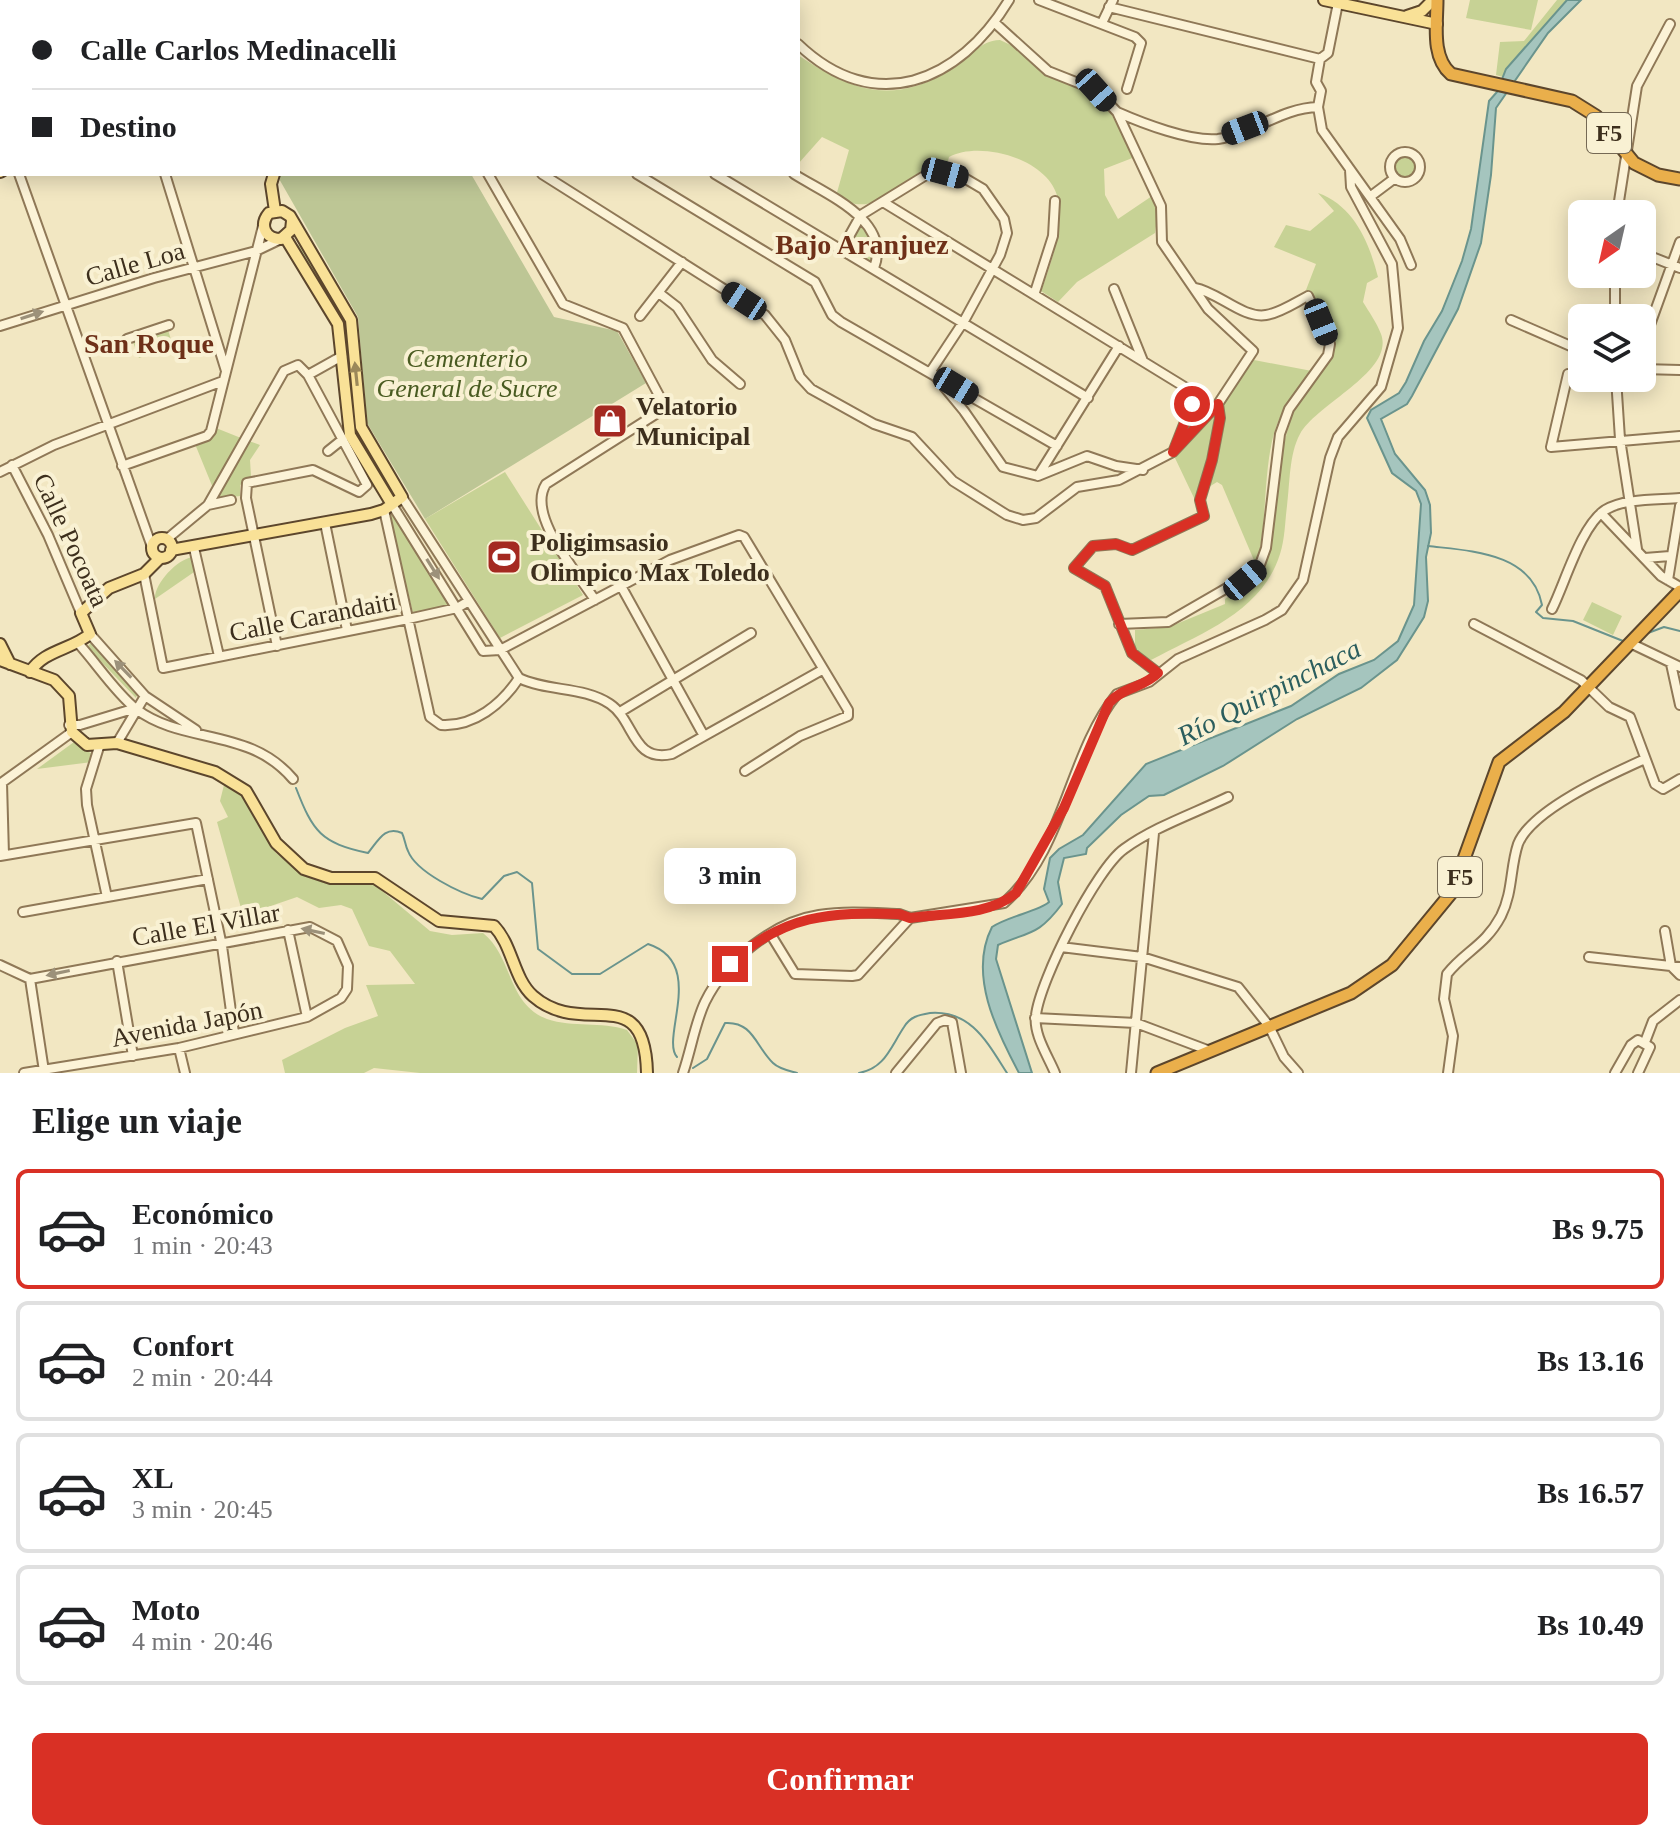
<!DOCTYPE html>
<html lang="es">
<meta charset="utf-8">
<style>
body{margin:0;font-family:"Times New Roman",serif;background:#f2f2f2;color:#202124;height:100vh;display:flex;flex-direction:column;font-size:30px;white-space:nowrap}
*{box-sizing:border-box;margin:0}
p{font-size:26px;color:#757577}
.icon{flex:none;width:44px;height:44px;fill:none;stroke:currentColor;stroke-width:2;stroke-linecap:round;stroke-linejoin:round}
.map{position:relative;height:1073px;overflow:hidden}
.details{display:flex;flex-direction:column;background:#fff;flex:1}
.details>*{flex:none}
.guide{position:absolute;left:0px;top:0px;width:800px;height:176px;box-shadow:0 4px 20px #0003;display:grid;align-content:center;height:176px;padding:0 32px;background:#fff}
.needle{width:52px;rotate:214deg}
.tools{position:absolute;left:1568px;top:200px;display:grid;gap:16px}
.tools a{display:grid;place-items:center;width:88px;height:88px;border-radius:12px;background:#fff;box-shadow:0 4px 20px #0003;font-size:40px}
.end{position:absolute;width:36px;height:36px;margin:-18px;border:10px solid #d93025;background:#fff;box-shadow:0 0 0 4px #fff}
.from{border-radius:50%}
.bubble{position:absolute;height:56px;border-radius:12px;background:#fff;box-shadow:0 4px 20px #0003;font-size:26px;font-weight:700;line-height:56px;text-align:center}
.car{position:absolute;width:24px;height:48px;margin:-24px -12px;border-radius:10px;box-shadow:0 0 6px 2px #0007;background:linear-gradient(#222 24%,#8ab4d8 0 40%,#222 0 76%,#8ab4d8 0 86%,#222 0)}
.guide b{display:flex;align-items:center;gap:28px;height:76px;font-size:30px}
.guide b+b{border-top:2px solid #e0e0e0}
.guide i{width:20px;height:20px;background:#202124}
ul{padding:0;list-style:none}
li{display:flex;align-items:center;gap:24px;height:120px;margin:0 16px 12px;padding:0 16px;border:4px solid #e0e0e0;border-radius:12px}
li div{flex:1}
li b{display:block;font-size:30px}
li em{font-style:normal;font-weight:700}
li.on{border-color:#d93025}
li>.icon{width:72px;height:72px;stroke-width:1.5}
h2{padding:0 32px;font-size:36px;line-height:96px}
.action{display:flex;gap:16px;margin-top:auto;padding:16px 32px}
.action a{flex:1;height:92px;border-radius:12px;background:#d93025;color:#fff;font-size:32px;font-weight:700;line-height:92px;text-align:center}
.map>svg:first-child{display:block}
</style>
<div class="map">
<svg width="1680" height="1073" viewBox="0 0 1680 1073">
<rect width="100%" height="100%" fill="#f2e7c2"/>
<path fill="#c7d295" d="M 1470,0 L 1538,0 L 1531,30 L 1466,18 Z
M 1557,0 L 1567,0 L 1503,77 L 1496,75 L 1500,42 L 1524,41 Z
M 1000,40 L 1021,50 L 1049,76 L 1090,90 L 1104,101 L 1135,157 L 1104,169 L 1105,195 L 1118,219 L 1152,196 L 1158,212 L 1155,233 L 1077,282 L 1058,302 L 1041,291 C 1051,263 1064,229 1058,199 C 1050,159 980,140 949,157 L 947,165 L 953,175 L 921,171 C 890,192 871,218 836,196 L 849,150 L 822,137 L 798,164 L 798,55 C 853,92 893,106 954,68 C 972,57 978,41 1000,40 Z
M1393 167a12 12 0 1 1 24 0a12 12 0 1 1-24 0Z
M 1318,193 C 1354,206 1369,242 1378,277 L 1367,283 L 1363,302 C 1369,312 1377,323 1381,334 C 1395,371 1316,404 1300,434 C 1289,454 1290,483 1287,506 C 1285,521 1285,539 1280,554 C 1262,612 1201,633 1151,660 L 1135,650 L 1135,630 L 1169,627 L 1225,604 L 1225,599 L 1260,574 L 1270,545 L 1279,460 L 1293,412 L 1334,355 C 1335,336 1320,303 1306,290 L 1316,264 L 1274,247 L 1286,225 L 1310,231 L 1334,211 Z
M 861,221 L 873,237 L 875,262 L 870,263 L 847,248 Z
M 301,243 L 346,318 L 355,422 L 351,420 L 344,327 L 296,247 Z
M 168,330 L 173,346 L 139,358 L 133,342 Z
M 1254,360 L 1312,371 C 1303,384 1290,397 1283,412 C 1260,451 1270,520 1256,565 L 1222,485 L 1217,482 L 1204,490 L 1224,427 L 1222,405 Z
M 1214,415 L 1217,430 L 1195,500 L 1175,458 Z
M 216,428 L 241,438 L 213,488 L 195,444 L 210,441 Z
M 249,441 L 260,445 L 250,460 L 251,476 L 240,485 L 240,496 L 217,499 Z
M 505,472 L 583,595 L 500,638 L 425,519 Z
M 392,511 L 449,602 L 447,606 L 413,613 L 390,519 Z
M 193,557 L 197,570 L 155,599 C 154,584 177,559 193,557 Z
M 1592,602 L 1622,616 L 1613,635 L 1583,620 Z
M 91,643 L 138,692 L 136,698 L 87,647 Z
M 74,742 L 92,754 L 92,762 L 37,769 Z
M 224,785 L 241,795 L 276,853 L 301,874 L 325,883 L 375,885 L 430,931 L 452,935 L 483,933 C 513,957 507,1004 547,1019 C 573,1028 601,1021 627,1030 L 638,1045 L 637,1073 L 420,1073 L 374,1068 L 364,1073 L 285,1073 L 282,1060 L 345,1028 L 378,1016 L 366,985 L 415,984 L 390,951 L 369,946 L 352,909 L 341,905 L 319,908 L 297,897 L 262,909 L 241,908 L 217,822 L 228,817 L 220,801 Z"/>
<path fill="#bdc695" d="M 284,174 L 471,174 L 554,317 L 617,331 L 646,383 L 425,519 L 367,423 L 358,317 L 278,177 Z"/>
<path fill="#a5c5be" stroke="#6a948d" stroke-width="2" d="M 1567,0 L 1581,0 L 1548,33 L 1496,108 L 1491,175 L 1481,243 L 1458,309 L 1412,396 L 1407,404 L 1381,419 L 1395,454 L 1425,490 L 1430,505 L 1431,533 L 1426,557 L 1428,601 L 1424,617 L 1397,660 L 1361,688 L 1297,719 L 1223,766 L 1164,795 L 1149,796 L 1121,815 L 1087,848 L 1086,854 L 1064,858 L 1058,882 L 1062,904 C 1038,936 1030,931 998,945 L 996,959 L 1032,1073 L 1019,1073 C 996,1030 968,974 992,927 C 1009,916 1039,911 1049,902 L 1044,889 L 1050,858 L 1059,849 L 1083,835 L 1146,764 L 1291,706 L 1339,674 L 1374,660 L 1398,641 L 1414,605 L 1421,504 L 1416,491 L 1392,473 L 1367,418 L 1371,410 L 1399,393 L 1406,382 L 1424,341 L 1442,311 L 1462,261 L 1471,229 L 1489,101 L 1497,92 L 1506,69 Z"/>
<g fill="none" stroke-linecap="round" stroke-linejoin="round">
<path stroke="#6a948d" stroke-width="2" d="M 1428,546 C 1470,551 1532,552 1542,605 L 1536,612 L 1543,618 L 1573,621 L 1623,641
M 1648,633 L 1664,627 L 1680,631
M 296,788 C 313,832 321,843 368,853 C 378,841 385,825 402,833 C 405,839 405,845 408,851 C 416,872 461,894 482,899 L 504,876 L 517,872 L 532,883 L 538,949 L 572,974 L 600,974 L 648,944 C 707,963 660,1038 677,1057
M 693,1068 L 707,1059 L 725,1023 C 753,1021 756,1047 773,1063 C 779,1069 790,1071 797,1073
M 859,1073 C 885,1068 890,1048 904,1027 C 910,1017 918,1015 930,1013 C 971,1010 987,1042 1007,1073"/>
<defs>
<path id="minor" d="M 36,0 L 37,2
M 546,0 L 550,2
M 770,0 L 770,2
M 1039,0 L 1135,37 L 1141,43 L 1127,89
M 509,2 L 514,0
M 615,2 L 616,0
M 1338,3 L 1328,53 L 1320,59 L 1316,82 L 1321,91 L 1318,107 L 1322,130 L 1400,239 L 1411,265
M 1109,7 L 1320,59
M 1102,23 L 1113,0
M 798,44 C 874,117 959,83 1009,0
M 0,93 L 2,103
M 1117,112 C 1142,123 1191,142 1218,139 C 1253,134 1281,108 1318,107
M1390 167a15 15 0 1 1 30 0a15 15 0 1 1-30 0Z
M 19,174 L 152,547
M 165,174 L 226,371
M 488,174 L 563,304 L 623,328 L 662,401 L 656,414 L 546,484 C 526,515 577,572 595,600
M 542,174 L 765,315 L 785,340 L 800,377 L 811,389 L 874,424 L 912,437 L 953,481 L 1007,515 L 1023,520 L 1036,518 L 1077,487 L 1119,480 L 1173,452 L 1218,404 L 1253,351 L 1208,309 L 1162,242 L 1161,206 L 1117,112 L 1096,90 L 1048,71 L 995,23
M 637,174 L 815,282 L 832,315 L 841,322 L 1057,446
M 715,174 L 1088,398
M 794,174 C 827,195 892,220 874,268
M 1371,196 L 1395,178
M 883,202 L 1188,389 L 1192,404 L 1174,450
M 1617,214 L 1637,86 L 1670,24
M 842,249 L 861,215 L 926,175 L 945,173 L 966,179 L 983,189 L 1004,219 L 1007,233 L 1000,255 L 964,321 L 931,371 L 964,411 L 1003,467 L 1038,476 L 1119,346
M 1642,253 L 1680,268
M 1114,289 L 1143,361
M 1035,292 L 1053,236 L 1055,201
M 659,293 L 677,307 L 712,360 L 740,384
M 640,316 L 682,262
M 1615,318 L 1615,274
M 1511,320 L 1582,351
M 0,326 L 154,278 L 256,251 L 281,239
M 127,339 L 169,325
M 1642,347 L 1680,242
M 1642,369 L 1680,370
M 1568,374 L 1551,447 L 1680,436
M 308,375 L 342,356
M 1616,378 L 1620,439 L 1637,549
M 328,451 L 343,439
M 12,465 L 48,535 L 81,613
M 122,466 L 207,436 L 211,431 L 263,226
M 0,472 L 54,445 L 223,381
M 1038,476 L 1087,456 L 1116,466 L 1143,470
M 402,497 L 519,678 C 548,692 583,686 610,704 C 635,721 632,763 672,754 L 822,670
M 391,503 L 483,651 L 500,650 L 670,560 L 739,535 L 744,537 L 848,710 L 848,716 L 800,736 L 745,771
M 208,505 L 231,500
M 384,510 L 430,717 L 441,725 C 474,727 502,704 519,678
M 1601,513 L 1661,576 L 1680,587
M 325,523 L 347,630
M 167,539 L 208,505 L 284,371 L 298,365 L 308,375 L 367,485 L 359,492 L 313,470 L 247,483 L 246,498 L 277,646
M 194,548 L 219,656
M 1645,558 L 1670,556
M 144,574 L 163,668 L 408,619 L 457,608 L 469,601
M 1668,580 L 1680,506
M 621,586 L 704,736
M 1552,609 C 1565,583 1581,526 1605,510 C 1624,498 1658,500 1680,498
M 1119,624 L 1168,622 L 1258,570 L 1266,548 L 1280,434 L 1289,409 L 1328,355 L 1330,344 L 1308,296 C 1296,302 1280,313 1266,315 C 1243,319 1218,292 1195,288
M 1474,624 L 1581,680 L 1609,707 L 1630,717 L 1655,784 L 1663,789 L 1680,779
M 90,634 L 145,696 L 196,730
M 78,643 C 97,664 115,692 136,709 C 184,745 249,727 293,779
M 1630,643 L 1680,667
M 1671,664 L 1680,705
M 1158,673 L 1132,653 L 1105,586 L 1074,568 L 1093,546 L 1116,544 L 1132,550 L 1204,516 L 1200,500 L 1212,460 L 1220,418 L 1218,404
M 620,712 L 751,633
M 69,725 L 80,725 L 136,708
M 117,743 L 145,696
M 99,747 L 86,789 L 87,805 L 107,897
M 2,783 L 4,855
M 0,784 L 72,732
M 0,856 L 196,823 L 222,946 L 234,1033
M 23,912 L 208,879
M 288,930 L 307,1017
M 1665,931 L 1671,966 L 1680,975
M 771,935 L 795,974 L 852,976 L 858,975 L 910,918
M 1061,947 L 1142,957 L 1238,987 L 1269,1026 L 1284,1057 L 1298,1073
M 1589,957 L 1680,967
M 117,961 L 133,1056
M 0,965 L 30,979
M 30,979 L 44,1071
M 1035,1018 L 1136,1023 L 1210,1051
M 1645,1042 L 1653,1021 L 1680,1000
M 179,1048 L 185,1073
M 24,1073 L 179,1048 L 307,1017 L 341,998 L 347,989 L 348,966 L 337,941 L 310,927 L 30,979
M 683,1073 C 691,1050 695,1023 705,1002 C 725,961 773,922 819,915 C 845,911 872,913 899,914 L 910,918 L 1004,903 C 1065,849 1068,755 1117,694 L 1149,682 L 1178,659 L 1265,620 L 1282,610 L 1303,580 L 1330,458 L 1338,437 L 1381,387 L 1398,328 L 1392,264 L 1351,187 L 1350,170
M 896,1073 L 937,1023 L 945,1020 L 952,1022 L 961,1073
M 1055,1073 C 1048,1056 1033,1034 1036,1015 C 1040,980 1096,869 1124,849 C 1154,827 1195,813 1228,797
M 1131,1073 L 1154,833
M 1448,1073 L 1453,1036 L 1444,999 L 1447,974 C 1465,951 1485,946 1501,916 C 1513,892 1510,868 1518,844 C 1532,809 1612,774 1645,759
M 1615,1073 L 1631,1045 L 1638,1040 L 1650,1047 L 1638,1073"/>
<path id="major" d="M 282,0 L 285,2
M 1324,0 L 1437,24
M 69,2 L 76,0
M 1407,16 L 1422,11 L 1433,0
M 0,23 L 2,22
M 0,172 L 2,171
M 274,174 L 271,184 L 275,211
M 285,237 L 338,324 L 350,435 L 391,503
M152 548a10 10 0 1 1 20 0a10 10 0 1 1-20 0Z
M 171,550 L 371,514 L 384,510 L 402,497 L 361,427 L 351,320 L 290,216 L 282,211 L 269,213 C 259,225 265,239 281,239 L 291,230 L 292,221
M 0,644 L 10,664
M 0,660 L 54,680 L 69,696 L 72,732 L 87,745 L 117,743 L 215,772 L 246,791 L 276,843 L 304,869 L 331,878 L 375,878 L 439,921 L 494,926 C 513,946 513,978 533,996 C 583,1040 645,978 647,1073
M 30,672 C 44,650 71,650 90,634 L 81,613 L 109,588 L 144,574 L 160,558"/>
<path id="highway" d="M 1437,0 C 1437,24 1431,57 1451,74 L 1572,101 L 1596,116 L 1634,163 L 1658,175 L 1680,179
M 1157,1073 L 1351,993 L 1392,965 L 1452,892 L 1499,762 L 1564,712 L 1680,591"/>
</defs>
<use href="#minor" stroke="#8f7857" stroke-width="12"/>
<use href="#major" stroke="#5c462c" stroke-width="14"/>
<use href="#highway" stroke="#5c462c" stroke-width="15"/>
<use href="#minor" stroke="#fcf3d7" stroke-width="8"/>
<use href="#major" stroke="#f9e197" stroke-width="10"/>
<use href="#highway" stroke="#eaaf4b" stroke-width="11"/>
</g>
<defs><path id="oneway-solid" d="M-6-.8H1V-3.2L6.5 0L1 3.2V.8H-6Z" transform="scale(2)"/></defs>
<g fill="#9c917a">
<use href="#oneway-solid" transform="translate(32 315) rotate(-18)"/>
<use href="#oneway-solid" transform="translate(433 569) rotate(58)"/>
<use href="#oneway-solid" transform="translate(123 669) rotate(-134)"/>
<use href="#oneway-solid" transform="translate(313 931) rotate(-168)"/>
<use href="#oneway-solid" transform="translate(58 973) rotate(168)"/>
</g>
<use fill="#9b885a" href="#oneway-solid" transform="translate(356 374) rotate(-96)"/>
<g fill="none" stroke-linecap="round" stroke-linejoin="round">
<path stroke="#d93025" stroke-width="10" d="M 730,964 C 783,914 831,912 899,914 L 910,918 C 944,913 989,916 1016,893 L 1064,808 L 1109,703 C 1123,687 1143,688 1158,673 L 1132,653 L 1105,586 L 1074,568 L 1093,546 L 1116,544 L 1132,550 L 1204,516 L 1200,500 L 1212,460 L 1220,418 L 1218,404 L 1173,452 L 1192,404"/>
</g>
<defs>
<symbol id="shop-square" viewBox="-11 -11 22 22"><rect x="-9" y="-9" width="18" height="18" rx="4" fill="#a42921" stroke="#f9f1d3"/><path d="M-5-2.5h2.3a2.7 3.5 0 0 1 5.4 0H5L5.5 6h-11ZM-1.5-2.5h3a1.5 2.3 0 0 0-3 0Z" fill="#fff"/></symbol>
<symbol id="stadium-square" viewBox="-11 -11 22 22"><rect x="-9" y="-9" width="18" height="18" rx="4" fill="#a42921" stroke="#f9f1d3"/><path d="M0-5a6.5 5 0 1 0 0 10a6.5 5 0 1 0 0-10ZM-3.5-1.8h7v3.6h-7Z" fill="#fff"/></symbol>
</defs>
<g fill-rule="evenodd">
<use href="#shop-square" x="590" y="401" width="40" height="40"/>
<use href="#stadium-square" x="484" y="537" width="40" height="40"/>
</g>
<g text-anchor="middle" dominant-baseline="central" stroke-width="8" stroke-linejoin="round" paint-order="stroke">
<g fill="#f9f1d3" stroke="#756954" stroke-width="2">
<rect x="1587" y="113" width="44" height="40" rx="6"/>
<rect x="1438" y="857" width="44" height="40" rx="6"/>
</g>
<g font-size="24" font-weight="bold" fill="#3d2f1d">
<text x="1609" y="133">F5</text>
<text x="1460" y="877">F5</text>
</g>
<g font-size="26" fill="#3d2f1d" stroke="#f9f1d3">
<text transform="translate(135 264) rotate(-16)">Calle Loa</text>
<text transform="translate(71 540) rotate(65)">Calle Pocoata</text>
<text transform="translate(313 617) rotate(-11)">Calle Carandaiti</text>
<text transform="translate(206 925) rotate(-10)">Calle El Villar</text>
<text transform="translate(187 1024) rotate(-11)">Avenida Japón</text>
</g>
<g font-size="26" font-style="italic" fill="#495b21" stroke="#f9f1d3">
<text x="467" y="358">Cementerio<tspan x="467" dy="30">General de Sucre</tspan></text>
</g>
<g font-size="26" font-weight="bold" fill="#3d2f1d" stroke="#f9f1d3" text-anchor="start">
<text x="636" y="406">Velatorio<tspan x="636" dy="30">Municipal</tspan></text>
<text x="530" y="542">Poligimsasio<tspan x="530" dy="30">Olimpico Max Toledo</tspan></text>
</g>
<g font-size="28" font-weight="bold" fill="#6e3018" stroke="#f9f1d3">
<text x="862" y="244">Bajo Aranjuez</text>
<text x="149" y="343">San Roque</text>
</g>
<g font-size="28" font-style="italic" fill="#2b5e5e" stroke="#f9f1d3">
<text transform="translate(1269 692) rotate(-27)">Río Quirpinchaca</text>
</g>
</g>
</svg>
<div class="tools">
<a><svg class="needle" viewBox="-14 -14 28 28"><path d="M0-13l5 13h-10z" fill="#e53935"/><path d="M0 13l5-13h-10z" fill="#757577"/></svg></a>
<a><svg class="icon" aria-label="layers" viewBox="0 0 24 24"><path d="M12 4l9 5-9 5-9-5zM3 14l9 5 9-5"/></svg></a>
</div>
<i class="end from" style="left:1192px;top:404px"></i>
<i class="end" style="left:730px;top:964px"></i>
<div class="bubble" style="left:664px;top:848px;width:132px">3 min</div>
<i class="car" style="left:1096px;top:90px;rotate:138deg"></i>
<i class="car" style="left:1245px;top:128px;rotate:249deg"></i>
<i class="car" style="left:945px;top:173px;rotate:105deg"></i>
<i class="car" style="left:744px;top:301px;rotate:303deg"></i>
<i class="car" style="left:1321px;top:322px;rotate:158deg"></i>
<i class="car" style="left:956px;top:386px;rotate:121deg"></i>
<i class="car" style="left:1245px;top:580px;rotate:50deg"></i>
<div class="guide">
<b><i class="from"></i>Calle Carlos Medinacelli</b>
<b><i></i>Destino</b>
</div>
</div>
<section class="details">
<h2>Elige un viaje</h2>
<ul>
<li class="on"><svg class="icon" aria-label="car" viewBox="0 0 24 24"><path d="M5 17H2v-5l4-1 3-4h7l3 4 3 1v5h-3M9 17h6M6 11h13"/><circle cx="7" cy="17" r="2"/><circle cx="17" cy="17" r="2"/></svg><div><b>Económico</b><p>1 min · 20:43</p></div><em>Bs 9.75</em></li>
<li><svg class="icon" aria-label="car" viewBox="0 0 24 24"><path d="M5 17H2v-5l4-1 3-4h7l3 4 3 1v5h-3M9 17h6M6 11h13"/><circle cx="7" cy="17" r="2"/><circle cx="17" cy="17" r="2"/></svg><div><b>Confort</b><p>2 min · 20:44</p></div><em>Bs 13.16</em></li>
<li><svg class="icon" aria-label="car" viewBox="0 0 24 24"><path d="M5 17H2v-5l4-1 3-4h7l3 4 3 1v5h-3M9 17h6M6 11h13"/><circle cx="7" cy="17" r="2"/><circle cx="17" cy="17" r="2"/></svg><div><b>XL</b><p>3 min · 20:45</p></div><em>Bs 16.57</em></li>
<li><svg class="icon" aria-label="car" viewBox="0 0 24 24"><path d="M5 17H2v-5l4-1 3-4h7l3 4 3 1v5h-3M9 17h6M6 11h13"/><circle cx="7" cy="17" r="2"/><circle cx="17" cy="17" r="2"/></svg><div><b>Moto</b><p>4 min · 20:46</p></div><em>Bs 10.49</em></li>
</ul>
<div class="action"><a>Confirmar</a></div>
</section>
